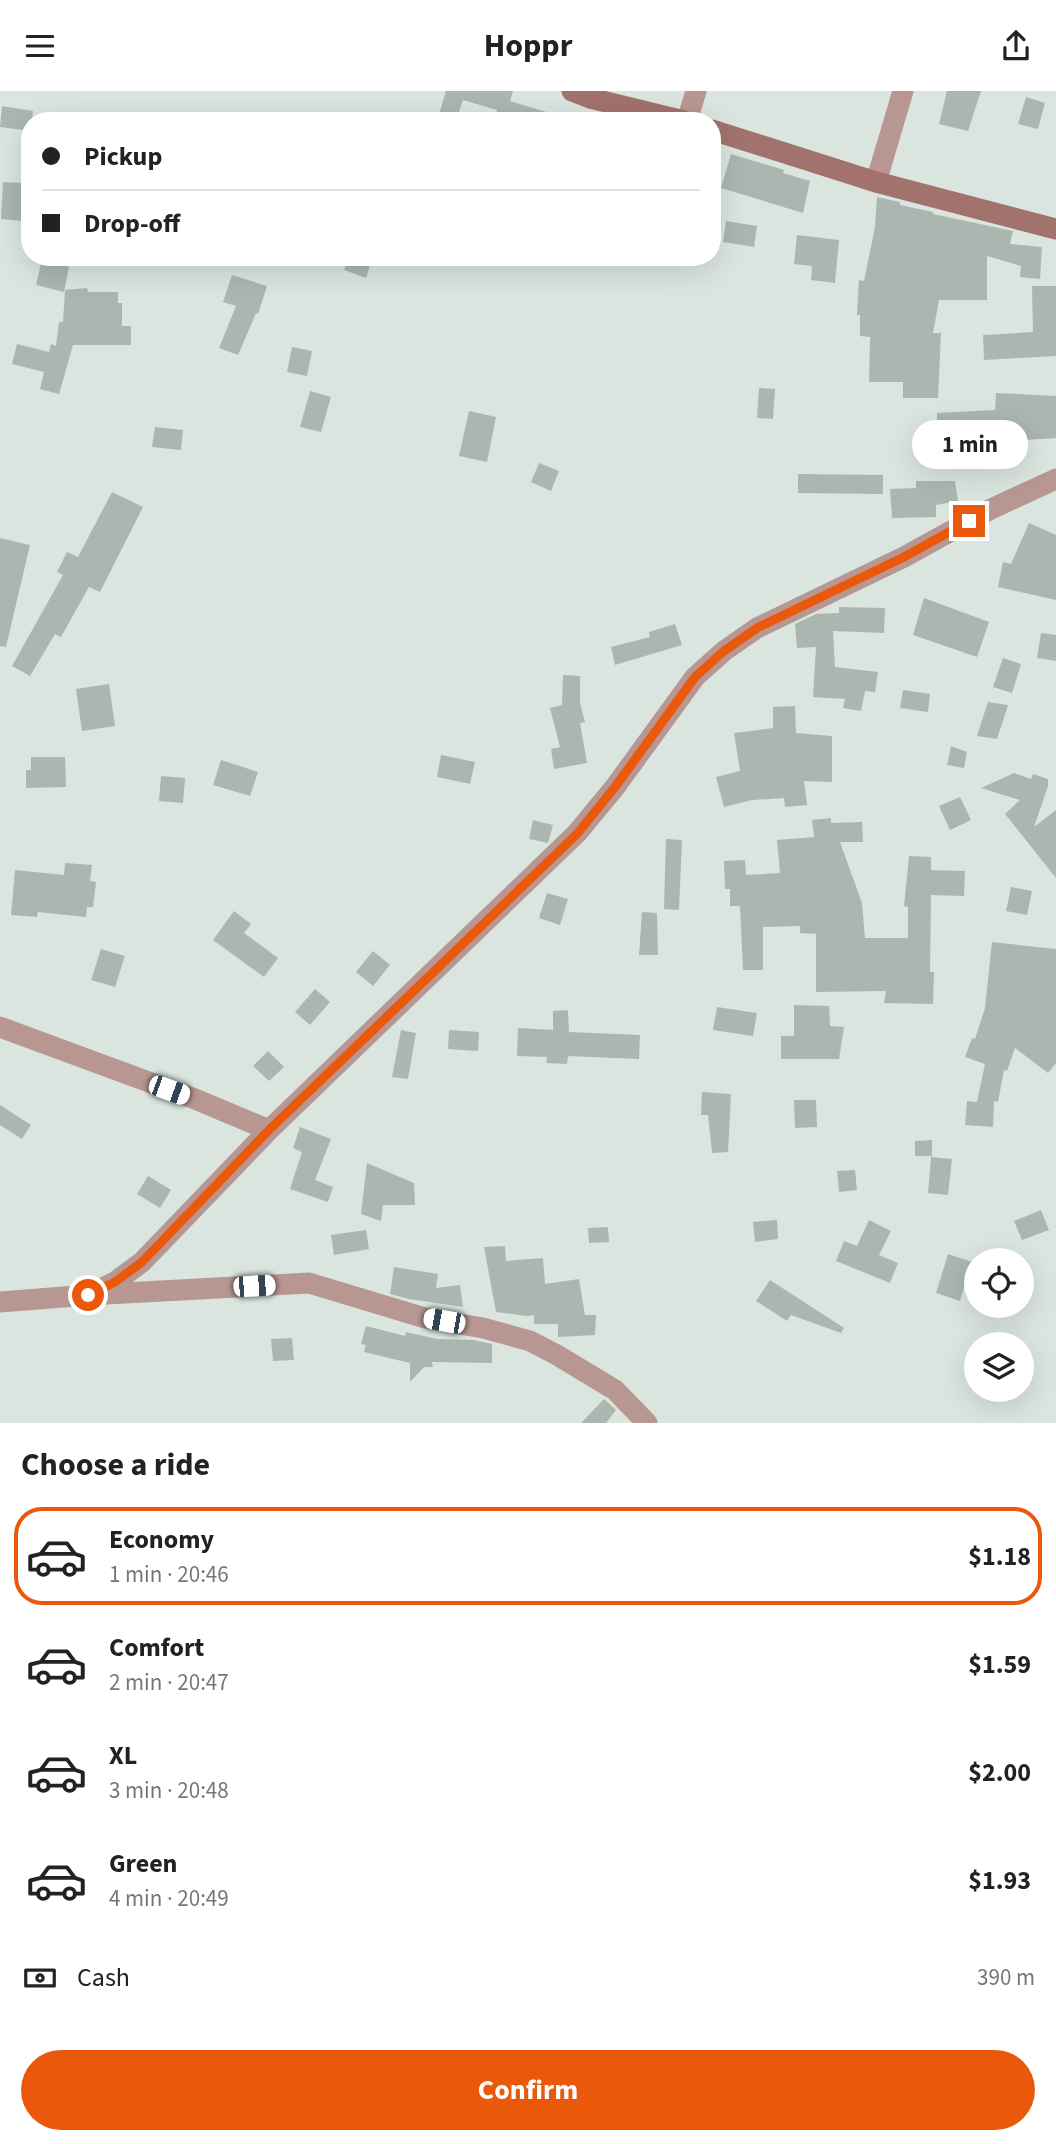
<!DOCTYPE html>
<meta charset="utf-8">
<style>
body{margin:0;font-family:"Source Sans 3",sans-serif;background:#f6f6f6;color:#222;height:100vh;display:flex;flex-direction:column;font-size:26px;white-space:nowrap}
*{box-sizing:border-box;margin:0}
p{font-size:23px;color:#767676}
.icon{flex:none;width:38px;height:38px;fill:none;stroke:currentColor;stroke-width:2;stroke-linecap:round;stroke-linejoin:round}
.map{position:relative;height:1332px;overflow:hidden}
.side{display:flex;flex-direction:column;background:#fff;flex:1}
.side>*{flex:none}
.banner{position:absolute;left:21px;top:21px;width:700px;height:154px;border-radius:28px;box-shadow:0 7px 28px #0002;display:grid;align-content:center;height:154px;padding:0 21px;background:#fff}
.fabs{position:absolute;left:964px;top:1157px;display:grid;gap:14px}
.fabs a{display:grid;place-items:center;width:70px;height:70px;border-radius:50%;background:#fff;box-shadow:0 7px 28px #0002;font-size:35px}
.end{position:absolute;width:32px;height:32px;margin:-16px;border:9px solid #ea580c;background:#fff;box-shadow:0 0 0 4px #fff}
.from{border-radius:50%}
.bubble{position:absolute;height:49px;border-radius:24px;background:#fff;box-shadow:0 7px 28px #0002;font-size:23px;font-weight:700;line-height:49px;text-align:center}
.car{position:absolute;width:21px;height:42px;margin:-21px -10px;border-radius:9px;box-shadow:0 0 5px 2px #0007;background:linear-gradient(#fff 24%,#345 0 40%,#fff 0 76%,#345 0 86%,#fff 0)}
.banner b{display:flex;align-items:center;gap:24px;height:66px;font-size:26px}
.banner b+b{border-top:2px solid #e0e0e0}
.banner i{width:18px;height:18px;background:#222}
ul{padding:0;list-style:none}
li{display:flex;align-items:center;gap:21px;height:98px;margin:0 14px 10px;padding:0 7px;border:4px solid transparent;border-radius:28px}
li div{flex:1}
li b{display:block;font-size:26px}
li em{font-style:normal;font-weight:700}
li.current{border-color:#ea580c}
li>.icon{width:63px;height:63px;stroke-width:1.5}
h2{padding:0 21px;font-size:32px;line-height:84px}
.pay{display:flex;align-items:center;gap:18px;height:77px;padding:0 21px;font-size:26px}
.pay p{margin-inline-start:auto}
.primary-button{display:flex;gap:14px;margin-top:auto;padding:14px 21px}
.primary-button a{flex:1;height:80px;border-radius:42px;background:#ea580c;color:#fff;font-size:28px;font-weight:700;line-height:80px;text-align:center}
header{display:flex;justify-content:space-between;align-items:center;height:91px;padding:0 21px;background:#fff;font-size:32px;font-weight:700}
.map>svg:first-child{display:block}
</style>
<header><svg class="icon" aria-label="menu" viewBox="0 0 24 24"><path d="M4 6h16M4 12h16M4 18h16"/></svg>Hoppr<svg class="icon" aria-label="share" viewBox="0 0 24 24"><path d="M12 15V3M7 8l5-5 5 5M5 13v7h14v-7"/></svg></header>
<div class="map">
<svg width="1056" height="1332" viewBox="0 0 1056 1332">
<rect width="100%" height="100%" fill="#dbe5df"/>
<path fill="#acb6b0" d="M 446,0 L 513,0 L 510,10 L 563,26 L 563,30 L 495,30 L 497,19 L 463,9 L 456,30 L 437,30 Z
M 947,0 L 981,0 L 968,40 L 939,33 Z
M 1026,6 L 1045,12 L 1038,38 L 1018,33 Z
M 2,15 L 33,20 L 32,30 L 30,30 L 30,40 L 0,36 Z
M 731,63 L 784,79 L 783,82 L 810,90 L 803,122 L 721,97 Z
M 3,91 L 25,92 L 22,130 L 1,128 Z
M 877,106 L 900,111 L 900,114 L 933,121 L 933,123 L 1013,140 L 1010,153 L 1042,156 L 1040,188 L 1020,186 L 1021,175 L 987,165 L 987,209 L 939,209 L 933,242 L 941,242 L 938,307 L 903,307 L 903,291 L 869,291 L 870,246 L 860,245 L 860,224 L 857,224 L 859,189 L 864,190 L 875,136 Z
M 726,130 L 757,135 L 754,156 L 723,151 Z
M 797,144 L 839,149 L 835,192 L 811,189 L 812,175 L 794,173 Z
M 349,166 L 357,166 L 371,171 L 366,187 L 344,179 Z
M 42,168 L 69,176 L 64,201 L 36,194 Z
M 232,184 L 267,195 L 258,223 L 256,222 L 238,264 L 219,257 L 236,215 L 223,211 Z
M 1032,195 L 1056,195 L 1056,265 L 984,269 L 983,244 L 1033,241 Z
M 87,197 L 88,201 L 118,201 L 118,212 L 122,212 L 122,235 L 131,235 L 131,254 L 73,254 L 59,303 L 40,298 L 44,281 L 12,273 L 17,253 L 49,261 L 51,253 L 56,255 L 59,231 L 63,231 L 65,199 Z
M 292,256 L 312,260 L 307,285 L 287,281 Z
M 759,297 L 775,298 L 773,328 L 757,327 Z
M 310,300 L 331,306 L 321,341 L 300,336 Z
M 996,302 L 1056,305 L 1056,347 L 1024,349 L 1024,363 L 972,362 L 972,368 L 939,368 L 939,337 L 937,337 L 937,322 L 995,319 Z
M 469,320 L 496,326 L 487,371 L 459,365 Z
M 155,336 L 183,339 L 181,359 L 152,356 Z
M 539,372 L 559,380 L 551,400 L 531,391 Z
M 798,383 L 883,384 L 883,403 L 798,402 Z
M 916,390 L 955,390 L 958,410 L 936,414 L 936,426 L 892,427 L 890,398 L 916,397 Z
M 112,401 L 143,416 L 100,501 L 89,496 L 61,546 L 55,543 L 30,585 L 12,575 L 63,484 L 57,481 L 67,461 L 78,466 Z
M 1029,432 L 1056,444 L 1056,509 L 998,496 L 1003,471 L 1011,473 Z
M 0,447 L 30,454 L 6,556 L 0,555 Z
M 924,507 L 989,531 L 977,566 L 913,544 Z
M 839,516 L 885,517 L 884,542 L 833,540 L 835,576 L 878,581 L 875,601 L 865,600 L 861,620 L 843,617 L 845,608 L 813,606 L 816,556 L 797,557 L 795,533 L 816,523 L 839,522 Z
M 675,533 L 682,554 L 615,574 L 611,556 L 650,546 L 649,541 Z
M 1041,542 L 1056,544 L 1056,570 L 1037,567 Z
M 1003,567 L 1021,573 L 1012,602 L 993,596 Z
M 563,584 L 580,585 L 580,612 L 585,631 L 580,632 L 587,672 L 554,678 L 551,658 L 560,656 L 550,617 L 562,614 Z
M 109,593 L 115,635 L 82,640 L 76,598 Z
M 903,599 L 930,603 L 928,621 L 900,617 Z
M 988,611 L 1008,614 L 997,648 L 977,645 Z
M 795,615 L 796,642 L 832,645 L 832,691 L 804,690 L 807,714 L 785,716 L 784,707 L 752,709 L 724,716 L 716,686 L 740,680 L 734,642 L 773,637 L 773,616 Z
M 951,655 L 967,661 L 964,677 L 947,674 Z
M 441,664 L 475,671 L 470,693 L 437,686 Z
M 31,666 L 65,666 L 66,696 L 26,697 L 26,679 L 31,679 Z
M 221,669 L 258,681 L 250,705 L 213,694 Z
M 1014,682 L 1031,688 L 1033,683 L 1048,688 L 1048,695 L 1034,736 L 1056,719 L 1056,787 L 1005,723 L 1020,709 L 981,697 Z
M 161,685 L 185,687 L 183,712 L 159,710 Z
M 960,706 L 971,729 L 950,739 L 939,715 Z
M 831,727 L 831,732 L 862,731 L 863,751 L 840,751 L 862,812 L 865,847 L 908,847 L 908,816 L 904,815 L 909,765 L 931,766 L 931,779 L 965,780 L 964,805 L 931,804 L 930,881 L 934,881 L 933,913 L 884,912 L 886,900 L 816,901 L 816,843 L 800,842 L 800,835 L 763,836 L 763,879 L 743,879 L 740,815 L 730,815 L 730,798 L 725,798 L 724,770 L 745,769 L 746,784 L 780,782 L 777,749 L 814,746 L 812,729 Z
M 533,729 L 553,734 L 548,752 L 529,748 Z
M 666,748 L 682,749 L 679,819 L 664,818 Z
M 65,772 L 92,774 L 90,790 L 96,791 L 93,816 L 87,816 L 86,826 L 38,821 L 37,826 L 11,824 L 15,779 L 64,784 Z
M 1011,796 L 1032,800 L 1027,824 L 1006,820 Z
M 547,802 L 568,808 L 560,834 L 539,827 Z
M 234,820 L 251,833 L 244,842 L 278,867 L 264,886 L 213,849 Z
M 642,821 L 657,822 L 658,864 L 639,864 Z
M 992,851 L 1056,858 L 1056,972 L 1048,982 L 1015,957 L 1007,980 L 1004,979 L 998,1011 L 994,1010 L 993,1036 L 965,1034 L 967,1010 L 977,1011 L 985,973 L 965,966 L 972,947 L 975,948 L 985,917 Z
M 101,858 L 125,865 L 115,896 L 91,889 Z
M 373,860 L 390,874 L 373,895 L 356,881 Z
M 315,898 L 330,911 L 310,934 L 295,921 Z
M 794,914 L 829,915 L 830,935 L 844,936 L 839,968 L 781,968 L 781,945 L 794,945 Z
M 717,916 L 757,922 L 753,945 L 713,939 Z
M 568,919 L 569,941 L 640,944 L 639,968 L 568,965 L 567,973 L 546,972 L 547,966 L 517,965 L 518,937 L 553,939 L 553,920 Z
M 401,939 L 416,942 L 408,988 L 392,986 Z
M 449,939 L 479,941 L 478,960 L 448,958 Z
M 268,960 L 284,976 L 269,990 L 253,975 Z
M 702,1001 L 731,1003 L 728,1061 L 712,1062 L 708,1024 L 701,1024 Z
M 794,1009 L 816,1009 L 817,1036 L 795,1037 Z
M 0,1014 L 31,1034 L 22,1048 L 0,1034 Z
M 300,1036 L 331,1048 L 315,1089 L 333,1096 L 328,1111 L 290,1098 L 302,1061 L 293,1057 Z
M 932,1049 L 932,1065 L 915,1065 L 915,1050 Z
M 931,1066 L 952,1068 L 948,1104 L 928,1102 Z
M 367,1072 L 414,1092 L 415,1114 L 383,1114 L 381,1130 L 361,1123 Z
M 855,1079 L 857,1099 L 839,1101 L 837,1080 Z
M 148,1085 L 171,1099 L 160,1117 L 137,1103 Z
M 1041,1119 L 1049,1139 L 1022,1149 L 1014,1130 Z
M 777,1129 L 778,1148 L 755,1151 L 753,1131 Z
M 869,1129 L 891,1140 L 879,1164 L 898,1172 L 890,1192 L 836,1170 L 844,1150 L 857,1155 Z
M 608,1136 L 609,1151 L 589,1152 L 588,1137 Z
M 366,1139 L 369,1158 L 334,1164 L 331,1144 Z
M 505,1155 L 506,1170 L 543,1167 L 545,1193 L 579,1188 L 585,1224 L 596,1224 L 595,1244 L 558,1246 L 558,1233 L 534,1233 L 534,1224 L 527,1225 L 496,1221 L 484,1156 Z
M 948,1163 L 972,1171 L 960,1210 L 936,1202 Z
M 394,1176 L 438,1183 L 436,1197 L 460,1194 L 463,1216 L 409,1208 L 390,1203 Z
M 770,1189 L 844,1237 L 841,1242 L 791,1224 L 787,1230 L 756,1210 Z
M 366,1235 L 405,1245 L 406,1241 L 437,1248 L 473,1249 L 492,1253 L 492,1272 L 432,1271 L 433,1276 L 424,1276 L 410,1291 L 410,1272 L 364,1261 L 366,1254 L 361,1253 Z
M 292,1247 L 294,1269 L 273,1270 L 271,1248 Z
M 604,1308 L 616,1319 L 606,1332 L 581,1332 Z"/>
<g fill="none" stroke-linecap="round" stroke-linejoin="round">
<path stroke="#b89793" stroke-width="21" d="M 687,30 L 696,0
M 876,91 L 903,0
M 0,936 L 195,1008 L 269,1039
M 88,1204 L 115,1191 L 142,1171 L 269,1039 L 577,742 L 615,696 L 695,586 L 724,560 L 757,537 L 904,466 L 991,418 L 1056,388
M 0,1211 L 88,1204 L 309,1192 L 425,1227 L 483,1237 L 530,1250 L 557,1264 L 615,1299 L 647,1332"/>
<path stroke="#a2726d" stroke-width="21" d="M 572,0 L 590,7 L 684,30
M 712,39 L 876,91 L 1056,138"/>
</g>
<g fill="none" stroke-linecap="round" stroke-linejoin="round">
<path stroke="#ea580c" stroke-width="9" d="M 88,1204 L 115,1191 L 142,1171 L 269,1039 L 577,743 L 615,696 L 695,586 L 724,560 L 757,537 L 904,466 L 969,430"/>
</g>
</svg>
<div class="fabs">
<a><svg class="icon" aria-label="locate" viewBox="0 0 24 24"><circle cx="12" cy="12" r="6"/><path d="M12 2v4M12 18v4M2 12h4M18 12h4"/></svg></a>
<a><svg class="icon" aria-label="layers" viewBox="0 0 24 24"><path d="M12 4l9 5-9 5-9-5zM3 14l9 5 9-5"/></svg></a>
</div>
<i class="end from" style="left:88px;top:1204px"></i>
<i class="end" style="left:969px;top:430px"></i>
<div class="bubble" style="left:912px;top:329px;width:116px">1 min</div>
<i class="car" style="left:169px;top:999px;rotate:110deg"></i>
<i class="car" style="left:254px;top:1195px;rotate:87deg"></i>
<i class="car" style="left:444px;top:1230px;rotate:280deg"></i>
<div class="banner">
<b><i class="from"></i>Pickup</b>
<b><i></i>Drop-off</b>
</div>
</div>
<section class="side">
<h2>Choose a ride</h2>
<ul>
<li class="current"><svg class="icon" aria-label="car" viewBox="0 0 24 24"><path d="M5 17H2v-5l4-1 3-4h7l3 4 3 1v5h-3M9 17h6M6 11h13"/><circle cx="7" cy="17" r="2"/><circle cx="17" cy="17" r="2"/></svg><div><b>Economy</b><p>1 min · 20:46</p></div><em>$1.18</em></li>
<li><svg class="icon" aria-label="car" viewBox="0 0 24 24"><path d="M5 17H2v-5l4-1 3-4h7l3 4 3 1v5h-3M9 17h6M6 11h13"/><circle cx="7" cy="17" r="2"/><circle cx="17" cy="17" r="2"/></svg><div><b>Comfort</b><p>2 min · 20:47</p></div><em>$1.59</em></li>
<li><svg class="icon" aria-label="car" viewBox="0 0 24 24"><path d="M5 17H2v-5l4-1 3-4h7l3 4 3 1v5h-3M9 17h6M6 11h13"/><circle cx="7" cy="17" r="2"/><circle cx="17" cy="17" r="2"/></svg><div><b>XL</b><p>3 min · 20:48</p></div><em>$2.00</em></li>
<li><svg class="icon" aria-label="car" viewBox="0 0 24 24"><path d="M5 17H2v-5l4-1 3-4h7l3 4 3 1v5h-3M9 17h6M6 11h13"/><circle cx="7" cy="17" r="2"/><circle cx="17" cy="17" r="2"/></svg><div><b>Green</b><p>4 min · 20:49</p></div><em>$1.93</em></li>
</ul>
<div class="pay"><svg class="icon" aria-label="cash" viewBox="0 0 24 24"><path d="M3 7h18v10H3z"/><circle cx="12" cy="12" r="2"/></svg>Cash<p>390 m</p></div>
<div class="primary-button"><a>Confirm</a></div>
</section>
